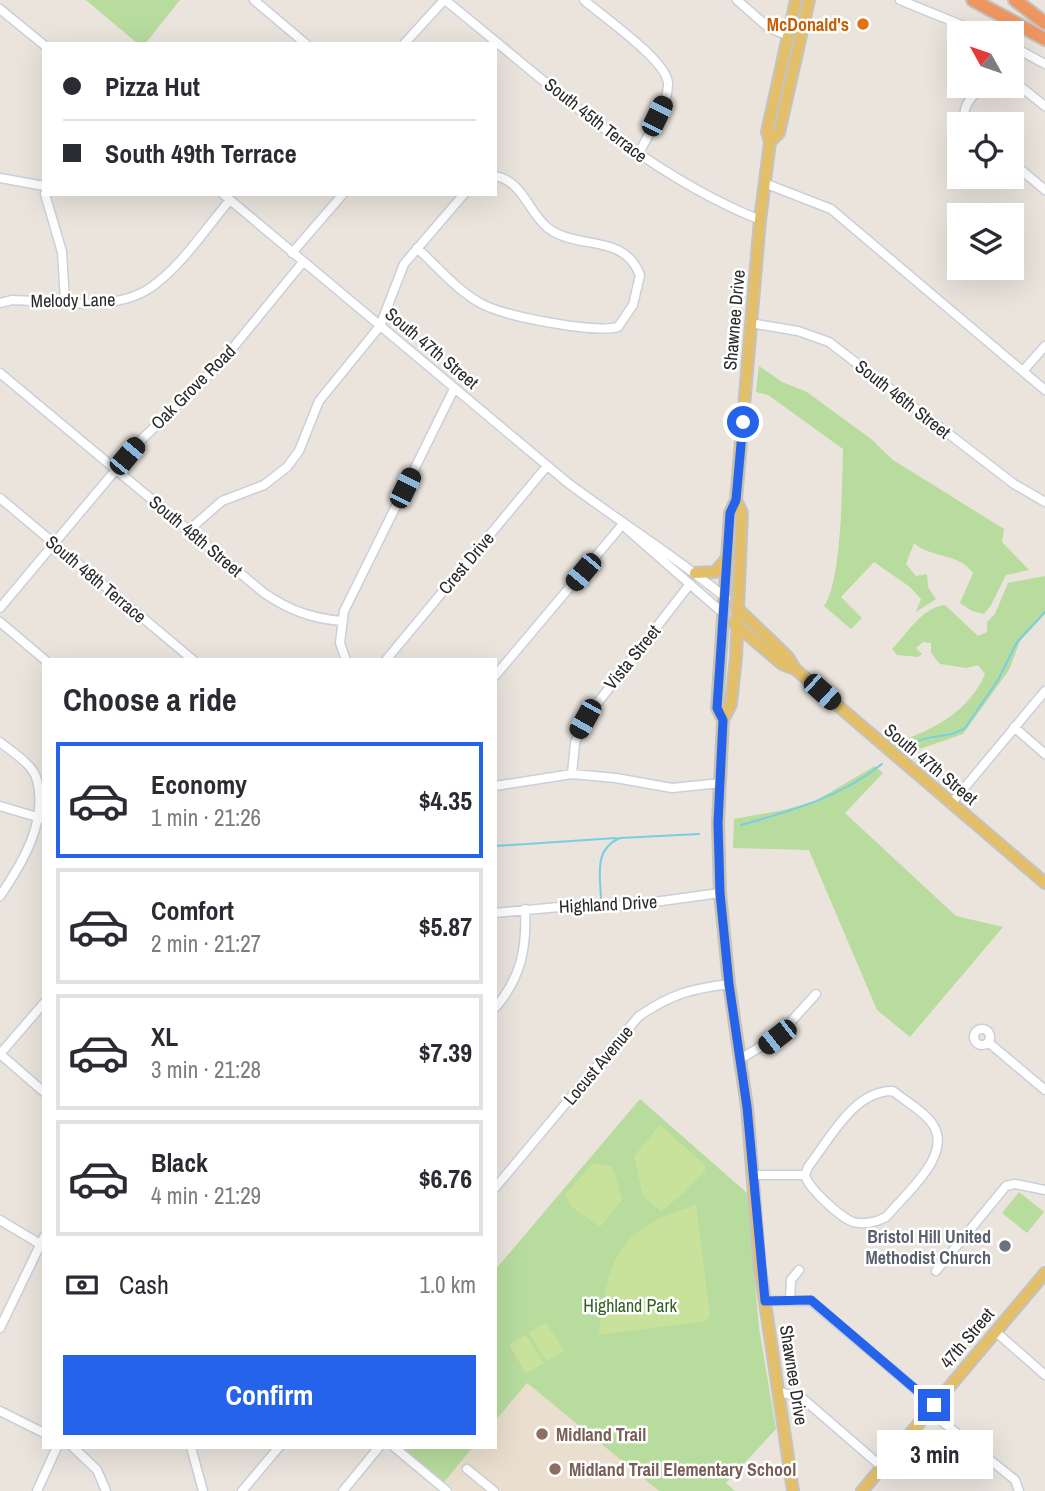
<!DOCTYPE html>
<meta charset="utf-8">
<style>
body{margin:0;font-family:"Archivo Narrow",sans-serif;background:#f7f7f7;color:#2b2b33;height:100vh;display:flex;flex-direction:column;font-size:26px;white-space:nowrap}
*{box-sizing:border-box;margin:0}
p{font-size:23px;color:#7c7c81}
.icon{flex:none;width:38px;height:38px;fill:none;stroke:currentColor;stroke-width:2;stroke-linecap:round;stroke-linejoin:round}
.map{position:relative;flex:1;overflow:hidden}
.panel{position:absolute;left:42px;top:658px;width:455px;height:791px;display:flex;flex-direction:column;background:#fff;border-radius:0px;box-shadow:0 7px 28px #0002}
.panel>*{flex:none}
.hud{position:absolute;left:42px;top:42px;width:455px;height:154px;border-radius:0px;box-shadow:0 7px 28px #0002;display:grid;align-content:center;height:154px;padding:0 21px;background:#fff}
.needle{width:46px;rotate:310deg}
.tools{position:absolute;left:947px;top:21px;display:grid;gap:14px}
.tools a{display:grid;place-items:center;width:77px;height:77px;border-radius:0px;background:#fff;box-shadow:0 7px 28px #0002;font-size:35px}
.end{position:absolute;width:32px;height:32px;margin:-16px;border:9px solid #2563eb;background:#fff;box-shadow:0 0 0 4px #fff}
.from{border-radius:50%}
.bubble{position:absolute;height:49px;border-radius:0px;background:#fff;box-shadow:0 7px 28px #0002;font-size:23px;font-weight:700;line-height:49px;text-align:center}
.car{position:absolute;width:21px;height:42px;margin:-21px -10px;border-radius:9px;box-shadow:0 0 5px 2px #0007;background:linear-gradient(#222 24%,#8ab4d8 0 40%,#222 0 76%,#8ab4d8 0 86%,#222 0)}
.hud b{display:flex;align-items:center;gap:24px;height:66px;font-size:26px}
.hud b+b{border-top:2px solid #e1e1e2}
.hud i{width:18px;height:18px;background:#2b2b33}
ul{padding:0;list-style:none}
li{display:flex;align-items:center;gap:21px;height:116px;margin:0 14px 10px;padding:0 7px;border:4px solid #e1e1e2;border-radius:0px}
li div{flex:1}
li b{display:block;font-size:26px}
li em{font-style:normal;font-weight:700}
li.selected{border-color:#2563eb}
li>.icon{width:63px;height:63px;stroke-width:1.5}
h2{padding:0 21px;font-size:32px;line-height:84px}
.pay{display:flex;align-items:center;gap:18px;height:77px;padding:0 21px;font-size:26px}
.pay p{margin-inline-start:auto}
.button{display:flex;gap:14px;margin-top:auto;padding:14px 21px}
.button a{flex:1;height:80px;border-radius:0px;background:#2563eb;color:#fff;font-size:28px;font-weight:700;line-height:80px;text-align:center}
.map>svg:first-child{display:block}
</style>
<div class="map">
<svg width="1045" height="1491" viewBox="0 0 1045 1491">
<rect width="100%" height="100%" fill="#eae4dd"/>
<path fill="#eadfce" d="M 527,1383 L 659,1491 L 455,1491 L 444,1482 L 473,1447 L 495,1447 L 495,1421 Z"/>
<path fill="#b7dc9e" d="M 86,0 L 180,0 L 145,44 L 138,44 Z
M 759,366 L 782,382 L 807,392 L 871,439 L 893,460 L 1004,529 L 1002,542 L 1029,570 L 1006,575 L 991,605 L 984,614 L 972,611 L 960,603 L 973,573 C 958,552 932,559 914,543 L 906,564 L 916,576 L 927,574 L 928,587 L 936,599 L 916,612 L 921,599 L 910,587 L 874,562 L 841,597 L 862,618 L 851,629 L 824,606 C 842,582 842,484 843,449 L 768,395 L 756,392 Z
M 1045,576 L 1045,614 L 1020,641 L 1009,670 L 963,734 L 908,753 L 902,741 C 937,727 969,711 985,674 L 978,665 L 966,668 L 940,664 L 931,653 L 931,643 L 923,642 L 916,648 L 922,654 L 918,657 L 897,655 L 892,649 C 908,633 921,608 945,605 L 978,636 L 987,632 L 987,622 L 995,614 L 1008,583 Z
M 875,766 L 883,773 L 845,813 L 956,916 L 1003,927 L 910,1037 L 877,1010 L 809,850 L 733,848 L 734,819 L 784,810 L 815,801 Z
M 640,1099 L 747,1193 L 759,1328 L 776,1429 L 726,1483 L 735,1491 L 659,1491 L 527,1383 L 495,1421 L 495,1270 Z
M 1019,1192 L 1044,1212 L 1027,1233 L 1002,1213 Z
M 402,1447 L 473,1447 L 444,1482 Z"/>
<path fill="#c8e29b" d="M 660,1125 L 705,1165 L 705,1171 L 684,1193 L 661,1211 L 643,1196 L 634,1156 Z
M 593,1163 L 613,1167 L 622,1200 L 600,1227 L 573,1208 L 565,1195 Z
M 696,1205 L 710,1316 L 706,1321 L 599,1335 C 608,1258 616,1229 696,1205 Z
M 546,1322 L 564,1351 L 546,1361 L 529,1333 Z
M 526,1335 L 544,1363 L 526,1374 L 509,1345 Z"/>
<g fill="none" stroke-linecap="round" stroke-linejoin="round">
<path stroke="#79cee3" stroke-width="2" d="M 907,747 C 927,732 948,740 965,728 L 998,680 L 1017,642 L 1045,612
M 741,825 C 791,811 841,797 882,764
M 495,846 L 616,838
M 601,898 C 600,874 594,849 620,838 L 699,834"/>
<defs>
<path id="minor" d="M 254,0 L 306,44
M 445,0 C 544,79 640,172 760,220
M 584,0 C 602,16 668,61 668,84 C 668,107 648,134 638,155
M 737,0 L 769,28 L 787,35
M 900,0 L 981,33
M 0,9 L 44,45
M 404,44 L 444,0
M 1012,46 L 1045,64
M 1012,80 L 1045,106
M 967,124 C 959,109 971,98 981,86
M 1012,162 L 1045,190
M 0,178 L 44,186
M 764,183 L 831,209 L 1045,390
M 45,194 L 62,252 L 65,301
M 223,194 L 568,483 C 620,522 675,556 726,598
M 417,248 C 438,267 459,293 484,305 C 509,317 592,333 618,327 L 633,305 L 640,275 C 623,232 578,251 548,228 C 528,212 523,181 495,176
M 292,253 L 343,194
M 0,303 L 12,300 C 54,301 113,313 150,288 C 181,267 205,229 230,200
M 750,323 L 798,331 L 829,342 L 1014,484 L 1045,502
M 1023,371 L 1045,346
M 0,373 L 264,593 C 289,610 310,618 341,621
M 0,498 L 193,660
M 627,529 L 724,614
M 189,530 L 222,501 L 264,485 L 287,467 L 299,451 L 319,401 L 380,326 L 404,264 L 464,194
M 0,608 L 139,442 L 218,366 L 303,262
M 0,622 L 45,660
M 346,660 L 340,643 L 344,611 L 454,389
M 386,660 L 547,466
M 495,676 L 623,524
M 1014,727 L 1045,754
M 0,742 C 12,752 33,764 37,780 C 48,821 22,864 0,896
M 572,774 L 575,743 L 585,719 L 690,584
M 495,786 L 572,774 L 616,778 L 672,788 L 721,783
M 951,804 L 1045,691
M 0,806 L 44,819
M 495,913 L 570,906 L 625,906 L 720,893
M 495,1008 C 521,978 527,948 525,909
M974 1037a8 8 0 1 1 16 0a8 8 0 1 1-16 0Z
M 988,1042 L 1045,1090
M 0,1054 L 44,1003
M 0,1054 L 44,1092
M 740,1059 L 777,1037 L 816,994
M 753,1175 L 805,1175 C 808,1188 840,1217 853,1222 C 864,1225 877,1222 886,1217 C 905,1194 956,1153 931,1122 C 922,1110 905,1101 893,1091 C 854,1090 830,1139 808,1167 L 805,1175
M 495,1188 L 639,1016 C 672,994 690,989 729,984
M 0,1220 L 40,1244
M 936,1271 L 1006,1186 L 1015,1184 L 1045,1190
M 790,1299 L 791,1280 L 799,1270
M 765,1301 L 811,1301 L 934,1405
M 0,1328 L 44,1237
M 996,1332 L 1045,1375
M 779,1392 L 801,1397 L 882,1467
M 0,1411 L 44,1433
M 929,1411 L 1015,1480 L 1019,1491
M 73,1447 L 97,1470 L 106,1491
M 191,1447 L 203,1491
M 394,1447 L 447,1491
M 467,1469 L 494,1491
M 37,1491 L 57,1447
M 242,1491 L 279,1447
M 343,1491 L 379,1447"/>
<path id="major" d="M 770,142 L 779,133 L 809,0
M 736,500 L 742,513 L 736,657 L 731,704 L 723,720 L 718,823 L 720,893 L 729,984 L 747,1107 L 760,1269 L 793,1491
M 695,573 L 715,572 L 728,557
M 737,608 L 788,657 L 795,669 L 1045,883
M 734,623 L 782,664 L 795,669
M 723,720 L 717,708 L 730,513 L 736,500 L 760,220 L 770,142 L 767,132 L 796,0
M 862,1491 L 1045,1273"/>
<path id="highway" d="M 973,0 L 1045,39
M 1015,0 L 1045,23"/>
</defs>
<use href="#minor" stroke="#cbcfda" stroke-width="11"/>
<use href="#major" stroke="#c3c3c3" stroke-width="14"/>
<use href="#highway" stroke="#c3c3c3" stroke-width="16"/>
<use href="#minor" stroke="#fff" stroke-width="8"/>
<use href="#major" stroke="#e3bf69" stroke-width="10"/>
<use href="#highway" stroke="#ef9763" stroke-width="12"/>
</g>
<g fill="none" stroke-linecap="round" stroke-linejoin="round">
<path stroke="#2563eb" stroke-width="9" d="M 743,422 L 736,500 L 730,513 L 717,708 L 723,720 L 718,823 L 720,893 L 729,984 L 747,1107 L 765,1301 L 811,1300 L 934,1405"/>
</g>
<circle fill="#e8710a" stroke="#fff" stroke-width="2.5" cx="863" cy="24" r="7"/>
<circle fill="#6b7280" stroke="#fff" stroke-width="2.5" cx="1005" cy="1246" r="7"/>
<g fill="#8d6e63" stroke="#fff" stroke-width="2.5">
<circle cx="542" cy="1434" r="7"/>
<circle cx="555" cy="1469" r="7"/>
</g>
<g text-anchor="middle" dominant-baseline="central" stroke-width="5" stroke-linejoin="round" paint-order="stroke">
<g font-size="18" font-weight="bold" fill="#c56008" stroke="#fff" text-anchor="end">
<text x="849" y="24">McDonald's</text>
</g>
<g font-size="18" fill="#2a2a2a" stroke="#fff">
<text transform="translate(596 120) rotate(38)">South 45th Terrace</text>
<text transform="translate(73 300) rotate(-1)">Melody Lane</text>
<text transform="translate(734 320) rotate(-85)">Shawnee Drive</text>
<text transform="translate(432 348) rotate(40)">South 47th Street</text>
<text transform="translate(193 387) rotate(-45)">Oak Grove Road</text>
<text transform="translate(903 399) rotate(38)">South 46th Street</text>
<text transform="translate(196 536) rotate(40)">South 48th Street</text>
<text transform="translate(466 563) rotate(-50)">Crest Drive</text>
<text transform="translate(96 579) rotate(40)">South 48th Terrace</text>
<text transform="translate(632 657) rotate(-51)">Vista Street</text>
<text transform="translate(931 764) rotate(40)">South 47th Street</text>
<text transform="translate(608 904) rotate(-3)">Highland Drive</text>
<text transform="translate(598 1065) rotate(-50)">Locust Avenue</text>
<text transform="translate(967 1338) rotate(-50)">47th Street</text>
<text transform="translate(794 1375) rotate(81)">Shawnee Drive</text>
</g>
<g font-size="18" font-weight="bold" fill="#5b616d" stroke="#fff" text-anchor="end">
<text x="991" y="1236">Bristol Hill United<tspan x="991" dy="21">Methodist Church</tspan></text>
</g>
<g font-size="18" fill="#326020" stroke="#fff">
<text x="630" y="1305">Highland Park</text>
</g>
<g font-size="18" font-weight="bold" fill="#785e54" stroke="#fff" text-anchor="start">
<text x="556" y="1434">Midland Trail</text>
<text x="569" y="1469">Midland Trail Elementary School</text>
</g>
</g>
</svg>
<div class="tools">
<a><svg class="needle" viewBox="-14 -14 28 28"><path d="M0-13l5 13h-10z" fill="#e53935"/><path d="M0 13l5-13h-10z" fill="#7c7c81"/></svg></a>
<a><svg class="icon" aria-label="locate" viewBox="0 0 24 24"><circle cx="12" cy="12" r="6"/><path d="M12 2v4M12 18v4M2 12h4M18 12h4"/></svg></a>
<a><svg class="icon" aria-label="layers" viewBox="0 0 24 24"><path d="M12 4l9 5-9 5-9-5zM3 14l9 5 9-5"/></svg></a>
</div>
<i class="end from" style="left:743px;top:422px"></i>
<i class="end" style="left:934px;top:1405px"></i>
<div class="bubble" style="left:877px;top:1430px;width:116px">3 min</div>
<i class="car" style="left:657px;top:116px;rotate:26deg"></i>
<i class="car" style="left:127px;top:456px;rotate:40deg"></i>
<i class="car" style="left:405px;top:488px;rotate:26deg"></i>
<i class="car" style="left:583px;top:572px;rotate:220deg"></i>
<i class="car" style="left:822px;top:692px;rotate:132deg"></i>
<i class="car" style="left:585px;top:719px;rotate:209deg"></i>
<i class="car" style="left:777px;top:1037px;rotate:232deg"></i>
<div class="hud">
<b><i class="from"></i>Pizza Hut</b>
<b><i></i>South 49th Terrace</b>
</div>
<section class="panel">
<h2>Choose a ride</h2>
<ul>
<li class="selected"><svg class="icon" aria-label="car" viewBox="0 0 24 24"><path d="M5 17H2v-5l4-1 3-4h7l3 4 3 1v5h-3M9 17h6M6 11h13"/><circle cx="7" cy="17" r="2"/><circle cx="17" cy="17" r="2"/></svg><div><b>Economy</b><p>1 min · 21:26</p></div><em>$4.35</em></li>
<li><svg class="icon" aria-label="car" viewBox="0 0 24 24"><path d="M5 17H2v-5l4-1 3-4h7l3 4 3 1v5h-3M9 17h6M6 11h13"/><circle cx="7" cy="17" r="2"/><circle cx="17" cy="17" r="2"/></svg><div><b>Comfort</b><p>2 min · 21:27</p></div><em>$5.87</em></li>
<li><svg class="icon" aria-label="car" viewBox="0 0 24 24"><path d="M5 17H2v-5l4-1 3-4h7l3 4 3 1v5h-3M9 17h6M6 11h13"/><circle cx="7" cy="17" r="2"/><circle cx="17" cy="17" r="2"/></svg><div><b>XL</b><p>3 min · 21:28</p></div><em>$7.39</em></li>
<li><svg class="icon" aria-label="car" viewBox="0 0 24 24"><path d="M5 17H2v-5l4-1 3-4h7l3 4 3 1v5h-3M9 17h6M6 11h13"/><circle cx="7" cy="17" r="2"/><circle cx="17" cy="17" r="2"/></svg><div><b>Black</b><p>4 min · 21:29</p></div><em>$6.76</em></li>
</ul>
<div class="pay"><svg class="icon" aria-label="cash" viewBox="0 0 24 24"><path d="M3 7h18v10H3z"/><circle cx="12" cy="12" r="2"/></svg>Cash<p>1.0 km</p></div>
<div class="button"><a>Confirm</a></div>
</section>
</div>
